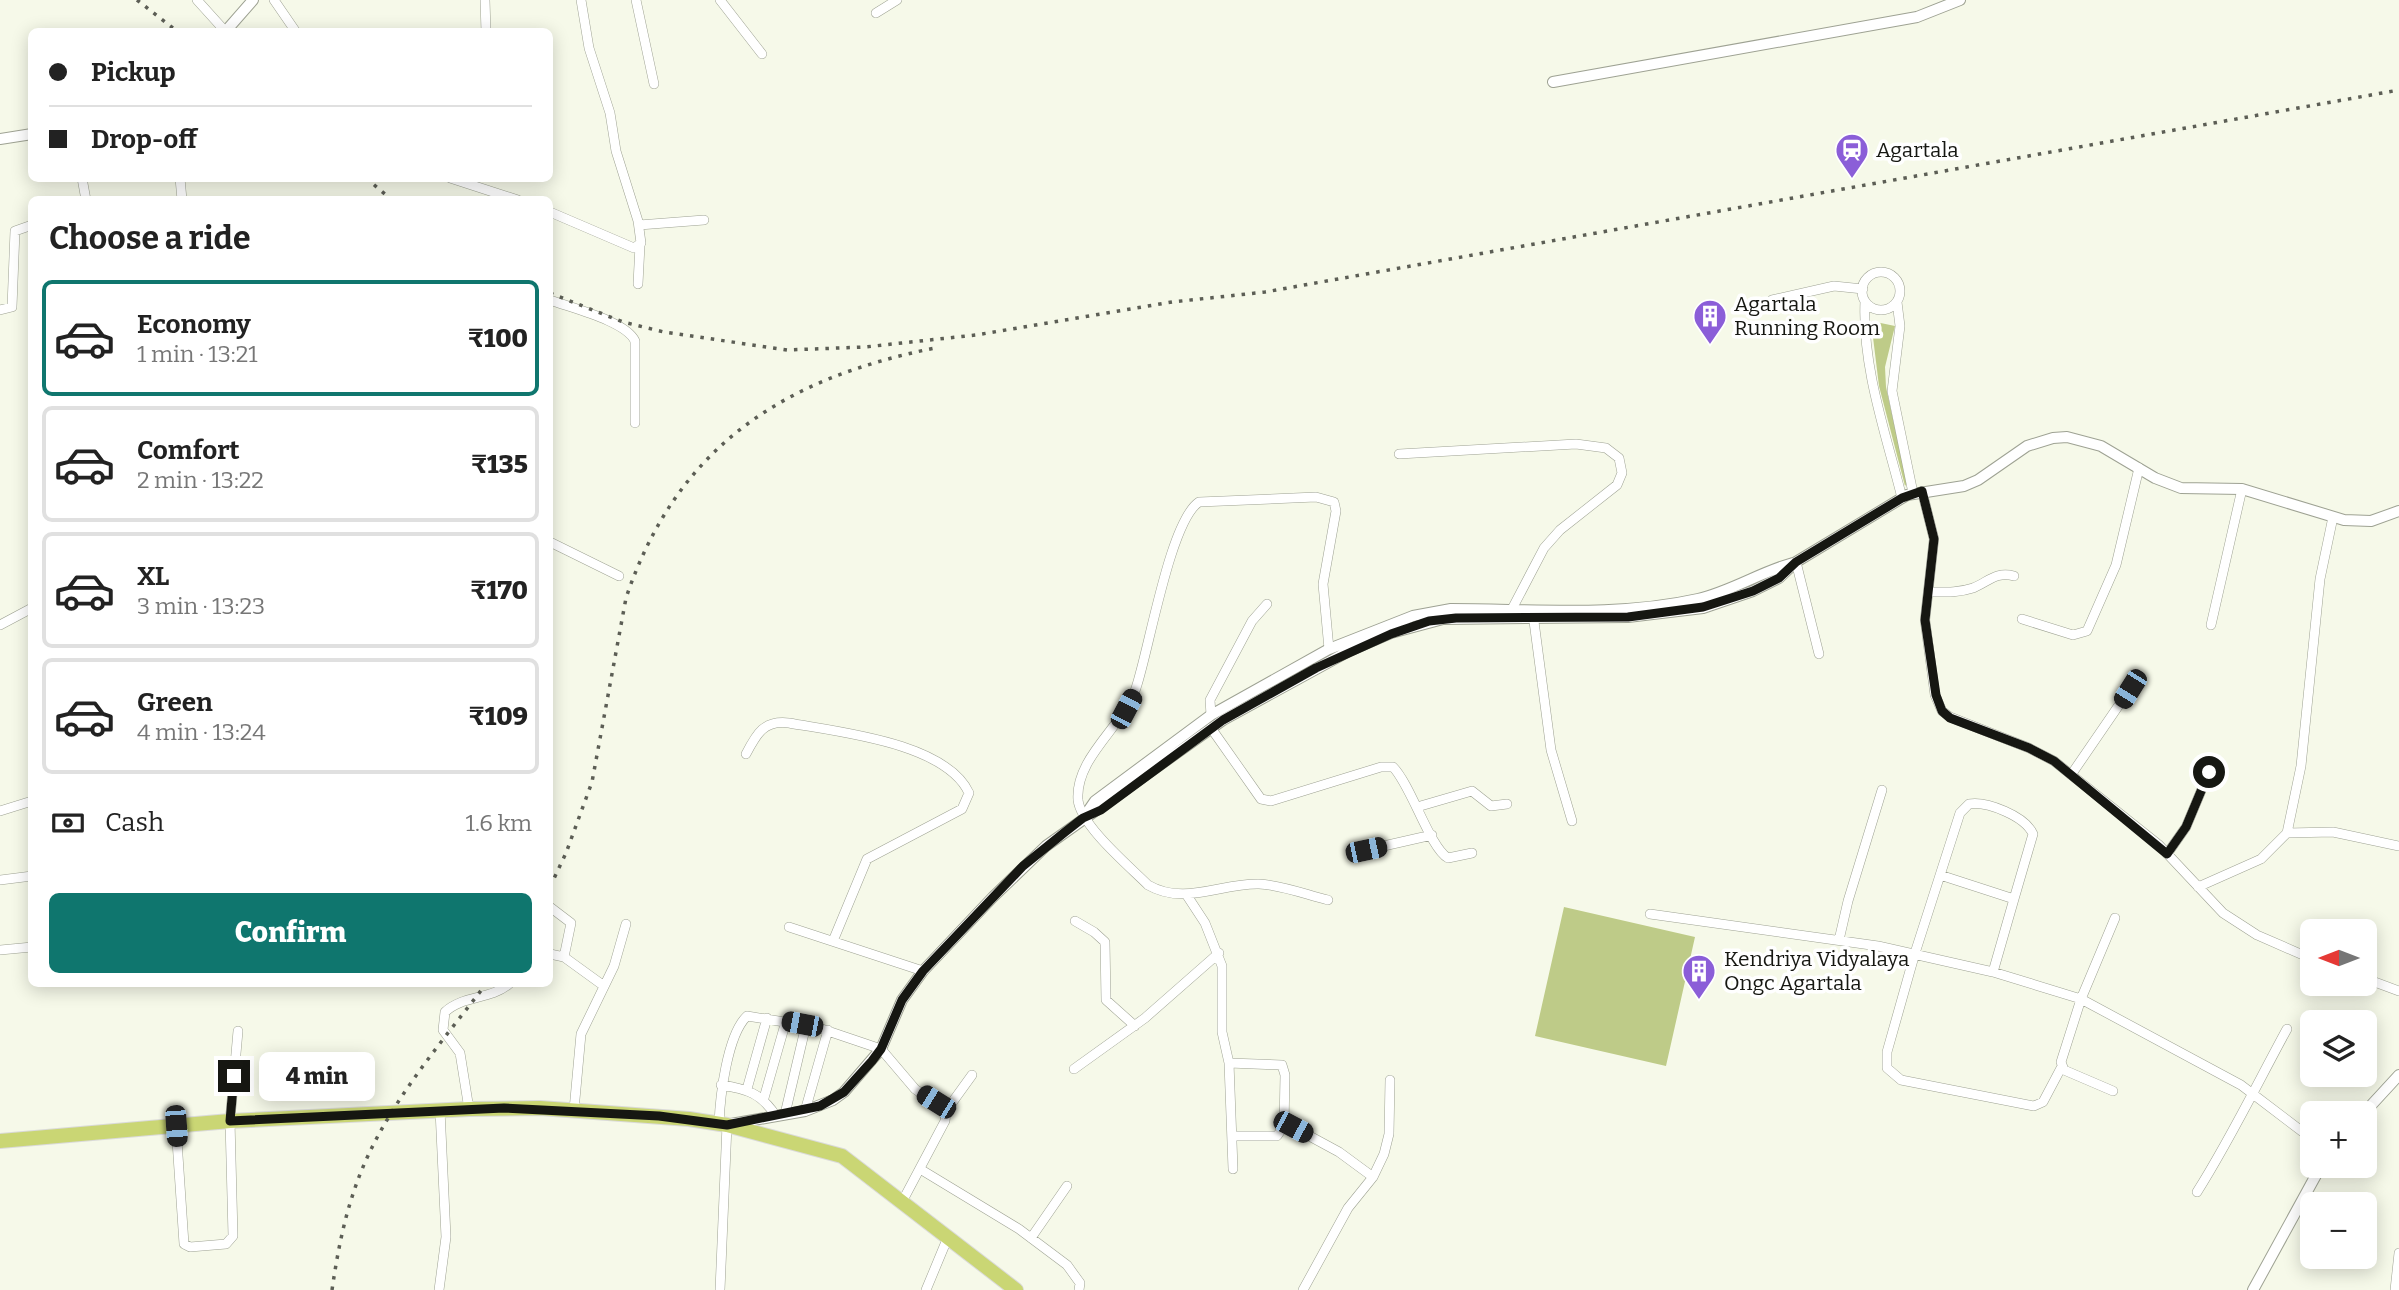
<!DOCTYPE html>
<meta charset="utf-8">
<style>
body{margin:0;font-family:Bitter,serif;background:#f2f2f2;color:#222;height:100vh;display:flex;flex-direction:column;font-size:26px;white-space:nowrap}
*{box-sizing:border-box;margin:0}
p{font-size:23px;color:#767676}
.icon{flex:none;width:38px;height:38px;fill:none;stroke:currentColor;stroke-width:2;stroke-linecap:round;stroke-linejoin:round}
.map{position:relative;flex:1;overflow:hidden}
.details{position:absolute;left:28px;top:196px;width:525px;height:791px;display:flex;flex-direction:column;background:#fff;border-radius:10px;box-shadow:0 4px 18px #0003}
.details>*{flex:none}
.hud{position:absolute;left:28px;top:28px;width:525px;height:154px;border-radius:10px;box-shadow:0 4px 18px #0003;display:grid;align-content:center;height:154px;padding:0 21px;background:#fff}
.needle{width:46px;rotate:270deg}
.fabs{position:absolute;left:2300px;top:919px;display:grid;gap:14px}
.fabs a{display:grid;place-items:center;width:77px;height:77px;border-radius:10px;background:#fff;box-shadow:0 4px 18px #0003;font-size:35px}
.end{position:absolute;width:32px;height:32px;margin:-16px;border:9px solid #161712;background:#fff;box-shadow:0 0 0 4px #fff}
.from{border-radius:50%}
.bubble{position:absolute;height:49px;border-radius:10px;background:#fff;box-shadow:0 4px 18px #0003;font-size:23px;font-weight:800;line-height:49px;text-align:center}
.car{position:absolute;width:21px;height:42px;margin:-21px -10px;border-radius:9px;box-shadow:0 0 5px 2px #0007;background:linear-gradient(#222 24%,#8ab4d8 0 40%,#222 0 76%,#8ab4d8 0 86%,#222 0)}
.hud b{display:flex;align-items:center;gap:24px;height:66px;font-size:26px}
.hud b+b{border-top:2px solid #e0e0e0}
.hud i{width:18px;height:18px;background:#222}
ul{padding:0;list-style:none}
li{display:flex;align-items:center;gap:21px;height:116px;margin:0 14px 10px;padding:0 7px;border:4px solid #e0e0e0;border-radius:10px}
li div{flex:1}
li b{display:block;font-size:26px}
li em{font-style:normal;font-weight:800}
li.current{border-color:#0f766e}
li>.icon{width:63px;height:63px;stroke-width:1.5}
h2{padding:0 21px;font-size:32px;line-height:84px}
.pay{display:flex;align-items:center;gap:18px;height:77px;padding:0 21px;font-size:26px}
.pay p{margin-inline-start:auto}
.button{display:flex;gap:14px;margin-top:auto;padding:14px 21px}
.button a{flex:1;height:80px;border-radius:10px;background:#0f766e;color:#fff;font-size:28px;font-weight:800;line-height:80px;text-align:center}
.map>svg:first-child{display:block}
</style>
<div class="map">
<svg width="2399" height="1290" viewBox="0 0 2399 1290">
<rect width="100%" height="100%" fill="#f6f9e9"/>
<path fill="#becb88" d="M 1871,321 L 1895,326 L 1885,367 L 1886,387 L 1907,483 L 1905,486 L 1879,386 Z
M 1564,907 L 1695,937 L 1666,1066 L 1535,1036 Z"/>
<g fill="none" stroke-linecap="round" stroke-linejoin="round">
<defs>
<path id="minor" d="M 197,0 L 225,31
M 274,0 L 296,32
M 485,0 L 486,32
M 636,0 L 654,84
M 720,0 L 762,54
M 876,13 L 897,0
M 82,178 L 86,200
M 180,178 L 182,200
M 450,178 L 518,200
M 550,212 L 634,248 L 641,243 L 638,221 L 616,151 L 610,113 L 589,48 L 581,0
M 639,225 L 704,220
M1862 291a19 19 0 1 1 38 0a19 19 0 1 1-38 0Z
M 638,284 L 640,245
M 550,300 C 571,308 626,321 635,341 L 635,423
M 1772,300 L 1834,286 L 1863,289
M 1865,301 C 1862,368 1886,434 1902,498
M 1897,302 L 1900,326 L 1892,391 L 1913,493
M 0,310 L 12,307 L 15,231 L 32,225
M 1399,454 L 1576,444 L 1606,448 L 1619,458 L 1622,473 L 1617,485 L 1560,530 L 1544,548 L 1512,609
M 1922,491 L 1934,539 L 1925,620 L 1935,695 L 1942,711 L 1950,717 L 2029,748 L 2054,761 L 2159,845 L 2223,913 L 2257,935 L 2312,959
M 550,542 L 619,576
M 1796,562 L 1819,654
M 1928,592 C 1943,592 1958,593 1973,588 C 1988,582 1996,571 2014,576
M 1533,614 L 1551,750 L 1572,821
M 2022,619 L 2073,635 L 2087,631 L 2116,565 L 2139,468
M 0,625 L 32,608
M 2211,625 L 2242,489
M 1211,715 L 1210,700 L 1252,621 L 1267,604
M 1211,728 L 1261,799 L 1271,801 L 1381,767 L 1393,767 C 1411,785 1430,848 1448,858 L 1472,853
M 746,754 C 757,733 764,720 789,723 C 839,732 946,743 969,793 L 962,809 L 867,859 L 833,941
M 2071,775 L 2130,689
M 1417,807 L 1472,791 L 1491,806 L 1507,804
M 0,811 L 32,801
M 2287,833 L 2333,832 L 2399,846
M 1366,850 L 1432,835
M 2167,854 L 2186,827 L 2209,772
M 1940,875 L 2014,899 L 1993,972
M 0,880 L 32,876
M 2198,887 L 2261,859 L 2287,833 L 2301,766 L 2320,579 L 2333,517
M 1186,894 L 1205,923 L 1222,966 L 1222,1032 L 1229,1063 L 1233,1169
M 2014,899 L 2033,834 C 2025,816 1987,801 1969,804 L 1960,813 L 1915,953 L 1887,1052 L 1887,1068 L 1901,1080 L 2034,1106 L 2043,1102 L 2061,1068
M 1328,900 C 1307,895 1282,885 1259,884 C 1221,883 1184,906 1148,885 C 1129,866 1081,826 1078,800 C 1075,757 1124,726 1136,688 C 1149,650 1170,521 1199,502 L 1316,497 L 1334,502 L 1336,511 L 1323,584 L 1329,649
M 550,907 L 571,923 L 564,957 L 604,986
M 1650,914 L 1878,946 L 1993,972 L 2081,999 L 2241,1085 L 2312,1139
M 1075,921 L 1094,932 L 1105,942 L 1106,1000 L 1135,1026
M 789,927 L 923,971
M 1839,940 L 1848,901 L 1882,790
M 0,950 L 32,947
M 550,954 L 564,957
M 2364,978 L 2399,991
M 1229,1063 L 1282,1065 L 1285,1075 L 1284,1126
M 1074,1069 L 1145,1018 L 1219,953
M 721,1085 C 747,1089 761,1093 776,1116
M 747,1089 L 767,1018
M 2113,1091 L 2064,1070 L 2061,1062 L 2081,999 L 2115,918
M 764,1098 L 786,1021
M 469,1109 L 460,1053 L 443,1030 L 445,1012 C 463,995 490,1000 509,984
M 574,1110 L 581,1034 L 614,966 L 626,924
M 805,1111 L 828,1030
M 946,1111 L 972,1075
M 785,1114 L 806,1025
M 719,1124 C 720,1097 727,1035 747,1016 L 816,1027 L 881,1049 L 915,1089 L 946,1111 L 945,1121 L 902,1202
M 176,1126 L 184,1244 L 190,1247 L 226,1244 L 233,1236 L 230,1121 L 238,1031
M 1232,1136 L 1277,1136 L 1284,1126 L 1291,1126 L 1339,1152 L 1373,1177
M 920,1169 L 1019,1229 L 1067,1265 L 1080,1283 L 1079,1290
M 2197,1192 C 2230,1140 2257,1084 2287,1029
M 1031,1238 L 1067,1186
M 439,1290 L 446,1237 L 440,1110
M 720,1290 L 727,1125
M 926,1290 L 948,1237
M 1303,1290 L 1348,1208 L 1373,1177 L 1384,1154 L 1389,1134 L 1390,1080
M 2395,1290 L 2399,1253"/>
<path id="tertiary" d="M 225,32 L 253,0
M 1553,82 L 1917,17 L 1960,0
M 0,139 L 32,134
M 1084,817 L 1095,801 L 1211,715 L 1329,649 L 1413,616 L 1451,609 C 1533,609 1618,617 1698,599 C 1732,591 1760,572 1793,563
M 2364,1113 L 2399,1075
M 731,1124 L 805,1111 L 833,1100 L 844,1092 L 881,1049 L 902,1000 L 923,971 L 993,897 L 1046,846 L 1223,720 L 1349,651 L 1391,633 L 1443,619 L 1628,617 L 1703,608 L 1753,591 L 1779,578 L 1796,562 L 1907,495 L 1964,486 L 1978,480 L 2027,446 L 2053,438 L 2067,437 L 2101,446 L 2155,478 L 2181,488 L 2242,489 L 2344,520 L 2371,521 L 2399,511
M 2253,1290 L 2321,1166"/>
<path id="primary" d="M 0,1141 L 230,1121 L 469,1109 L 540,1108 L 689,1119 L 727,1125 L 842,1156 L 1016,1290"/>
</defs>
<use href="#minor" stroke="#9ea293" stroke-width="10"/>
<use href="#tertiary" stroke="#9ea293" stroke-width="12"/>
<use href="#primary" stroke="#dadad9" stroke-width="16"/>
<use href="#minor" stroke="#fff" stroke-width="9"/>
<use href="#tertiary" stroke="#fff" stroke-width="10"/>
<use href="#primary" stroke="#cad674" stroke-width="14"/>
<path stroke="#5c5e55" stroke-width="3.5" stroke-dasharray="3.5 7" stroke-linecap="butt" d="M 137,0 L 178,32
M 366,178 L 392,200
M 550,293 L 623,322 L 664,332 L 787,350 L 865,347 L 976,335 L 1172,302 L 1265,292 L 2399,90
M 550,887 L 566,853 L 592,782 L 626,598 C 677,446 784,378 935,348
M 332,1290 C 337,1256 343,1223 354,1191 C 379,1114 438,1047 486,984"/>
</g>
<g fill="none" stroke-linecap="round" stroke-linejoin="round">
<path stroke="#161712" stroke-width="9" d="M 234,1076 L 230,1121 L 504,1108 L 659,1116 L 727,1125 L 820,1106 L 844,1092 L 872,1061 L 881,1049 L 902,1000 L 923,971 L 1023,866 L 1065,832 L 1083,818 L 1101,810 L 1223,720 L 1316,668 L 1391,634 L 1429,621 L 1456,618 L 1628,617 L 1703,607 L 1753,591 L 1779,578 L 1796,562 L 1902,498 L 1922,491 L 1934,539 L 1925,620 L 1936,695 L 1942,711 L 1950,718 L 2029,748 L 2054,761 L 2167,854 L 2186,827 L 2209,772"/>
</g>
<defs>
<symbol id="station-pin" viewBox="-11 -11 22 30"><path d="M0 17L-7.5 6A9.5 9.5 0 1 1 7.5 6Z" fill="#8b5ed8" stroke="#fff"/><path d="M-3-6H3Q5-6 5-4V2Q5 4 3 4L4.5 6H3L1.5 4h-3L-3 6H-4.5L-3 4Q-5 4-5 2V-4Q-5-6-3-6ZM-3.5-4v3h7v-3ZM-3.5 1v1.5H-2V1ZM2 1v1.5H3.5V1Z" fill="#fff"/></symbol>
<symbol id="building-pin" viewBox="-11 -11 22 30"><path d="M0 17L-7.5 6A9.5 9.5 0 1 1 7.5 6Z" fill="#8b5ed8" stroke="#fff"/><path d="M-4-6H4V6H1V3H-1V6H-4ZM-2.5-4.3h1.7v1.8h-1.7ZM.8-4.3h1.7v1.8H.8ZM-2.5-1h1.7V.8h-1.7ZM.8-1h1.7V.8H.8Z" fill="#fff"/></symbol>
</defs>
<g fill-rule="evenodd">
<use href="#station-pin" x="1833" y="131" width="38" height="52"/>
<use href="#building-pin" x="1691" y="297" width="38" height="52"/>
<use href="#building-pin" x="1680" y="952" width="38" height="52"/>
</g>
<g text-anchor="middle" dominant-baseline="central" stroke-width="7" stroke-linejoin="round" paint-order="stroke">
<g font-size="21" fill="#161712" stroke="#fff" text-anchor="start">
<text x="1876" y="150">Agartala</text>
<text x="1734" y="304">Agartala<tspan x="1734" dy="24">Running Room</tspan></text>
<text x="1724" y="959">Kendriya Vidyalaya<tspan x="1724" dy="24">Ongc Agartala</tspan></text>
</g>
</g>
</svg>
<div class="fabs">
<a><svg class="needle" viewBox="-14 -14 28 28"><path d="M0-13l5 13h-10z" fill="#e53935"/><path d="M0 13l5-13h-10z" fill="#767676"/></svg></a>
<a><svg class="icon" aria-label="layers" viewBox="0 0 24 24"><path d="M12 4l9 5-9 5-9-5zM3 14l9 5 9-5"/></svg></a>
<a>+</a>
<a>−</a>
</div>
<i class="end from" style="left:2209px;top:772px"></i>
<i class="end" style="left:234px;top:1076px"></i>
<div class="bubble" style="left:259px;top:1052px;width:116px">4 min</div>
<i class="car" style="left:2130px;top:689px;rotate:212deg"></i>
<i class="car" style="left:1126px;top:709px;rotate:28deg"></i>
<i class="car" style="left:1366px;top:850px;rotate:78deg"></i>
<i class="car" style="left:802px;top:1024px;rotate:281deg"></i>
<i class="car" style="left:936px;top:1102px;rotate:302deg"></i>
<i class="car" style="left:176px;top:1126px;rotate:176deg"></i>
<i class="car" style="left:1293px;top:1127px;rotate:118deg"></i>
<div class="hud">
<b><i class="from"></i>Pickup</b>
<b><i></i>Drop-off</b>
</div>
<section class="details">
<h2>Choose a ride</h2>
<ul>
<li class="current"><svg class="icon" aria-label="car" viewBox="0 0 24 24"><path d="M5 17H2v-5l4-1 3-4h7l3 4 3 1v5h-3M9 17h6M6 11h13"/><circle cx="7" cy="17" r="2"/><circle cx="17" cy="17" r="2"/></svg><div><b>Economy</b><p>1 min · 13:21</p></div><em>₹100</em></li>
<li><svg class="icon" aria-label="car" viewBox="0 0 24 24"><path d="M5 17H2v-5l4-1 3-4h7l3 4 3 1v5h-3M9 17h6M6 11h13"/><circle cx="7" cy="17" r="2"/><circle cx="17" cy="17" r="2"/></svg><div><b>Comfort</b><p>2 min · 13:22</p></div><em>₹135</em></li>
<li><svg class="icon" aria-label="car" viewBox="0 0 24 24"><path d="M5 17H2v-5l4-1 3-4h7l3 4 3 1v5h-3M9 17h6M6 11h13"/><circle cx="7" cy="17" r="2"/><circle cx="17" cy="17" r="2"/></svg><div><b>XL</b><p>3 min · 13:23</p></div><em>₹170</em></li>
<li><svg class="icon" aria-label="car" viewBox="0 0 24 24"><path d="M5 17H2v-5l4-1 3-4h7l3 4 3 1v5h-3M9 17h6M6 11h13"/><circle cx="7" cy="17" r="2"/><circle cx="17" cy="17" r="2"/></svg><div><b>Green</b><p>4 min · 13:24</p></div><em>₹109</em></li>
</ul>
<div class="pay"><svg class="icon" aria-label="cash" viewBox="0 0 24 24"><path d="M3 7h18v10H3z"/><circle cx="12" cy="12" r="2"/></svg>Cash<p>1.6 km</p></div>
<div class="button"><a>Confirm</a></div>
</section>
</div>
